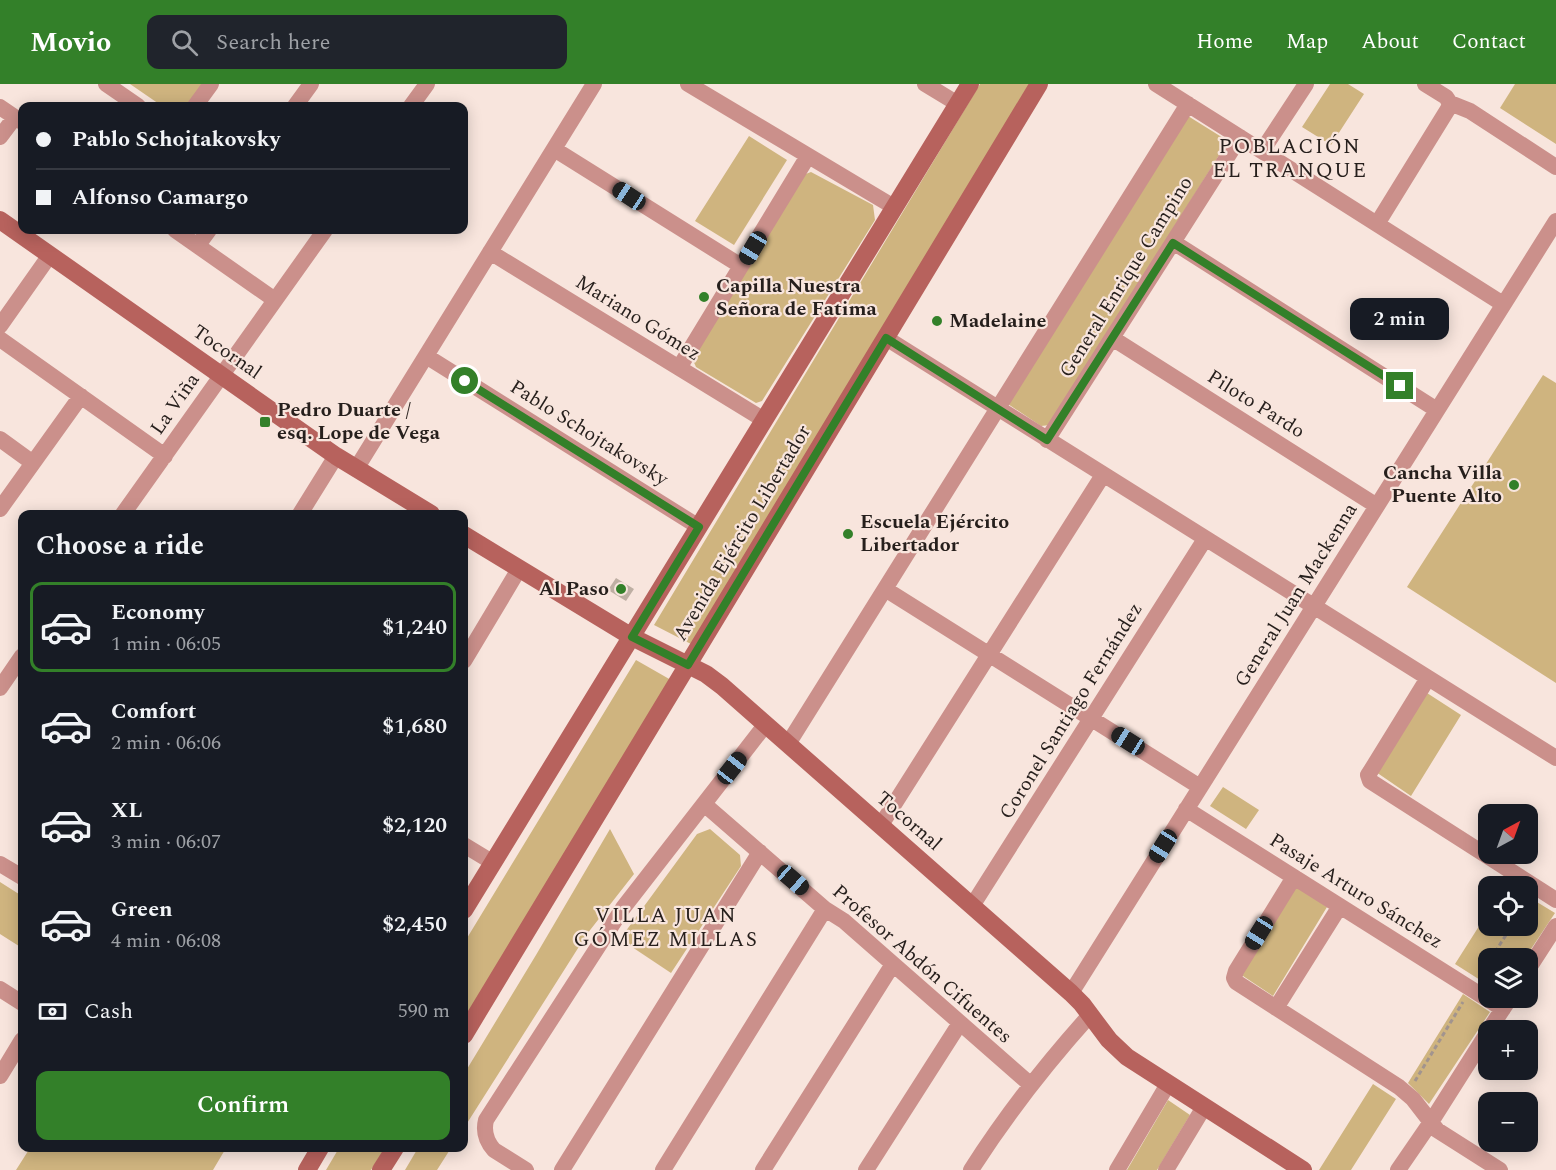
<!DOCTYPE html>
<meta charset="utf-8">
<style>
body{margin:0;font-family:Spectral,serif;background:#20242c;color:#f1f3f6;height:100vh;display:flex;flex-direction:column;font-size:22px;white-space:nowrap}
*{box-sizing:border-box;margin:0}
p{font-size:20px;color:#9ea1a6}
.icon{flex:none;width:33px;height:33px;fill:none;stroke:currentColor;stroke-width:2;stroke-linecap:round;stroke-linejoin:round}
.map{position:relative;flex:1;overflow:hidden}
.panel{position:absolute;left:18px;top:426px;width:450px;height:642px;display:flex;flex-direction:column;background:#171b24;border-radius:12px;box-shadow:0 3px 15px #0003}
.panel>*{flex:none}
.top-card{position:absolute;left:18px;top:18px;width:450px;height:132px;border-radius:12px;box-shadow:0 3px 15px #0003;display:grid;align-content:center;height:132px;padding:0 18px;background:#171b24}
.needle{width:39px;rotate:41deg}
.tools{position:absolute;left:1478px;top:720px;display:grid;gap:12px}
.tools a{display:grid;place-items:center;width:60px;height:60px;border-radius:12px;background:#171b24;box-shadow:0 3px 15px #0003;font-size:30px}
.end{position:absolute;width:27px;height:27px;margin:-14px;border:8px solid #338029;background:#fff;box-shadow:0 0 0 3px #fff}
.from{border-radius:50%}
.bubble{position:absolute;height:42px;border-radius:12px;background:#171b24;box-shadow:0 3px 15px #0003;font-size:20px;font-weight:600;line-height:42px;text-align:center}
.car{position:absolute;width:18px;height:36px;margin:-18px -9px;border-radius:8px;box-shadow:0 0 4px 2px #0007;background:linear-gradient(#222 24%,#8ab4d8 0 40%,#222 0 76%,#8ab4d8 0 86%,#222 0)}
.top-card b{display:flex;align-items:center;gap:21px;height:57px;font-size:22px}
.top-card b+b{border-top:2px solid #363941}
.top-card i{width:15px;height:15px;background:#f1f3f6}
ul{padding:0;list-style:none}
li{display:flex;align-items:center;gap:18px;height:90px;margin:0 12px 9px;padding:0 6px;border:3px solid transparent;border-radius:12px}
li div{flex:1}
li b{display:block;font-size:22px}
li em{font-style:normal;font-weight:600}
li.on{border-color:#338029}
li>.icon{width:54px;height:54px;stroke-width:1.5}
h2{padding:0 18px;font-size:27px;line-height:72px}
.pay{display:flex;align-items:center;gap:15px;height:66px;padding:0 18px;font-size:22px}
.pay p{margin-inline-start:auto}
.primary-button{display:flex;gap:12px;margin-top:auto;padding:12px 18px}
.primary-button a{flex:1;height:69px;border-radius:12px;background:#338029;color:#fff;font-size:24px;font-weight:600;line-height:69px;text-align:center}
header{display:flex;align-items:center;gap:36px;box-sizing:border-box;height:84px;padding:0 30px;background:#338029;color:#fff}
header strong{font-size:28px}
nav{display:flex;gap:33px;margin-inline-start:auto;font-size:21px}
.search{width:420px;height:54px;background:#20242c;display:flex;align-items:center;gap:15px;box-sizing:border-box;padding:0 21px;border-radius:12px;color:#9ea1a6;font-size:22px}
.map>svg:first-child{display:block}
</style>
<header>
<strong>Movio</strong>
<div class="search"><svg class="icon" aria-label="search" viewBox="0 0 24 24"><circle cx="10" cy="10" r="6"/><path d="M15 15l6 6"/></svg>Search here</div>
<nav><a>Home</a><a>Map</a><a>About</a><a>Contact</a></nav>
</header>
<div class="map">
<svg width="1556" height="1086" viewBox="0 0 1556 1086">
<rect width="100%" height="100%" fill="#f8e5dd"/>
<path fill="#cfb47f" d="M 130,0 L 203,0 L 187,22 L 162,22 Z
M 980,0 L 1031,0 L 691,560 L 654,541 Z
M 1330,0 L 1348,0 L 1364,10 L 1331,61 L 1302,43 Z
M 1515,0 L 1556,0 L 1556,60 L 1500,24 Z
M 1188,32 L 1228,57 L 1050,341 L 1041,342 L 1008,320 Z
M 749,52 L 787,76 L 734,161 L 695,137 Z
M 811,88 L 873,121 L 875,136 L 762,317 L 756,319 L 696,283 L 692,274 L 803,91 Z
M 1543,291 L 1556,299 L 1556,599 L 1407,503 Z
M 636,576 L 671,596 L 464,935 L 464,859 Z
M 1427,609 L 1461,631 L 1411,712 L 1376,688 Z
M 1223,703 L 1259,726 L 1246,745 L 1210,722 Z
M 610,745 L 634,790 L 587,850 L 464,1044 L 464,990 L 536,871 Z
M 710,745 L 740,771 L 741,782 L 671,889 L 620,855 L 697,750 Z
M 0,798 L 22,812 L 22,864 L 0,850 Z
M 1297,802 L 1327,823 L 1273,912 L 1240,890 Z
M 1527,812 L 1555,829 L 1525,874 L 1488,874 L 1488,901 L 1455,880 L 1488,828 L 1488,842 L 1527,842 Z
M 1463,910 L 1490,928 L 1429,1020 L 1408,999 Z
M 1373,1000 L 1396,1015 L 1351,1086 L 1319,1086 Z
M 1168,1016 L 1190,1031 L 1157,1086 L 1127,1086 Z
M 30,1064 L 226,1064 L 213,1086 L 16,1086 Z
M 339,1064 L 385,1064 L 371,1086 L 326,1086 Z
M 418,1064 L 451,1064 L 437,1086 L 405,1086 Z"/>
<path fill="#beafa3" d="M 616,494 L 634,505 L 626,517 L 608,506 Z"/>
<g fill="none" stroke-linecap="round" stroke-linejoin="round">
<path stroke="#a2948e" stroke-width="3" stroke-dasharray="4.5 3" stroke-linecap="butt" d="M 1491,874 L 1512,842
M 1479,892 L 1488,879
M 1415,997 L 1463,918"/>
<path stroke="#cb908b" stroke-width="16" d="M 106,0 L 138,22
M 688,0 L 894,123
M 925,0 L 958,20
M 1156,0 L 1503,220
M 1425,0 L 1446,13 L 1450,19 L 1470,27 L 1556,83
M 195,22 L 211,0
M 295,22 L 311,0
M 411,22 L 427,0
M 0,23 L 22,38
M 0,53 L 15,33
M 554,65 L 741,182
M 1262,67 L 1306,0
M 1377,140 L 1448,25 L 1450,19
M 175,146 L 275,216
M 1173,158 L 1437,326
M 198,161 L 209,146
M 490,168 L 764,336
M 0,242 L 50,171
M 886,254 L 1556,674
M 1112,254 L 1377,422
M 0,255 L 165,372
M 426,272 L 699,443
M 679,284 L 808,72
M 0,355 L 33,379
M 1047,356 L 1240,53
M 356,385 L 594,0
M 0,425 L 81,312
M 123,430 L 325,146
M 300,430 L 336,372
M 885,505 L 1200,703
M 464,577 L 519,485
M 1428,594 L 1370,688 L 1368,691 L 1370,697 L 1556,816
M 0,604 L 22,572
M 788,660 L 1188,20
M 704,720 L 825,825 L 844,837 L 1031,1001
M 1186,725 L 1503,925
M 881,741 L 1103,391
M 464,761 L 492,778
M 0,780 L 22,793
M 1294,793 L 1236,887 L 1234,894 L 1236,898 L 1399,1003 L 1413,1015 L 1437,1046 L 1500,1086
M 972,822 L 1205,455
M 1527,887 L 1556,842
M 0,905 L 22,919
M 1071,909 L 1556,137
M 1276,924 L 1340,822
M 1489,946 L 1510,914
M 0,992 L 22,956
M 526,1086 L 494,1066 C 486,1057 483,1048 486,1036 L 623,824 L 766,640
M 562,1086 L 760,768
M 663,1086 L 825,825
M 763,1086 L 893,880
M 866,1086 L 960,939
M 971,1086 C 1006,1031 1046,980 1090,931
M 1117,1086 L 1168,1000
M 1166,1086 L 1204,1023
M 1398,1086 L 1431,1038 L 1488,948"/>
<path stroke="#b7625d" stroke-width="18" d="M 0,136 L 336,372 L 431,430
M 464,451 L 632,553 L 706,590 L 722,602 L 1071,909 L 1082,920 L 1109,956 L 1127,973 L 1303,1086
M 464,826 L 970,0
M 464,951 L 1039,0
M 307,1086 L 320,1064
M 381,1086 L 395,1064"/>
</g>
<g fill="none" stroke-linecap="round" stroke-linejoin="round">
<path stroke="#338029" stroke-width="8" d="M 465,297 L 699,443 L 632,553 L 688,581 L 886,254 L 1047,356 L 1173,159 L 1400,302"/>
</g>
<g fill="#338029" stroke="#f8e5dd" stroke-width="2">
<circle cx="704" cy="213" r="6"/>
<circle cx="937" cy="237" r="6"/>
<rect x="259" y="332" width="12" height="12" rx="3"/>
<circle cx="1514" cy="401" r="6"/>
<circle cx="848" cy="450" r="6"/>
<circle cx="621" cy="505" r="6"/>
</g>
<g text-anchor="middle" dominant-baseline="central" stroke-width="4.5" stroke-linejoin="round" paint-order="stroke">
<g font-size="20" fill="#261f1c" stroke="#f8e5dd">
<text transform="translate(1126 193) rotate(-58)">General Enrique Campino</text>
<text transform="translate(638 234) rotate(32)">Mariano Gómez</text>
<text transform="translate(227 268) rotate(35)">Tocornal</text>
<text transform="translate(175 320) rotate(-55)">La Viña</text>
<text transform="translate(1256 320) rotate(32)">Piloto Pardo</text>
<text transform="translate(589 349) rotate(32)">Pablo Schojtakovsky</text>
<text transform="translate(742 449) rotate(-59)">Avenida Ejército Libertador</text>
<text transform="translate(1296 511) rotate(-58)">General Juan Mackenna</text>
<text transform="translate(1071 627) rotate(-58)">Coronel Santiago Fernández</text>
<text transform="translate(909 737) rotate(41)">Tocornal</text>
<text transform="translate(1356 807) rotate(32)">Pasaje Arturo Sánchez</text>
<text transform="translate(922 880) rotate(41)">Profesor Abdón Cifuentes</text>
</g>
<g font-size="20" font-weight="bold" fill="#261f1c" stroke="#f8e5dd" text-anchor="start">
<text x="716" y="202">Capilla Nuestra<tspan x="716" dy="23">Señora de Fatima</tspan></text>
<text x="949" y="237">Madelaine</text>
<text x="277" y="326">Pedro Duarte /<tspan x="277" dy="23">esq. Lope de Vega</tspan></text>
<text x="1502" y="389" text-anchor="end">Cancha Villa<tspan x="1502" dy="23">Puente Alto</tspan></text>
<text x="860" y="438">Escuela Ejército<tspan x="860" dy="23">Libertador</tspan></text>
<text x="609" y="505" text-anchor="end">Al Paso</text>
</g>
<g font-size="21" letter-spacing="1.5" fill="#261f1c" stroke="#f8e5dd">
<text x="1290" y="63">POBLACIÓN<tspan x="1290" dy="24">EL TRANQUE</tspan></text>
<text x="666" y="832">VILLA JUAN<tspan x="666" dy="24">GÓMEZ MILLAS</tspan></text>
</g>
</g>
</svg>
<div class="tools">
<a><svg class="needle" viewBox="-14 -14 28 28"><path d="M0-13l5 13h-10z" fill="#e53935"/><path d="M0 13l5-13h-10z" fill="#9ea1a6"/></svg></a>
<a><svg class="icon" aria-label="locate" viewBox="0 0 24 24"><circle cx="12" cy="12" r="6"/><path d="M12 2v4M12 18v4M2 12h4M18 12h4"/></svg></a>
<a><svg class="icon" aria-label="layers" viewBox="0 0 24 24"><path d="M12 4l9 5-9 5-9-5zM3 14l9 5 9-5"/></svg></a>
<a>+</a>
<a>−</a>
</div>
<i class="end from" style="left:465px;top:297px"></i>
<i class="end" style="left:1400px;top:302px"></i>
<div class="bubble" style="left:1350px;top:214px;width:99px">2 min</div>
<i class="car" style="left:629px;top:112px;rotate:303deg"></i>
<i class="car" style="left:753px;top:164px;rotate:211deg"></i>
<i class="car" style="left:1128px;top:657px;rotate:302deg"></i>
<i class="car" style="left:732px;top:684px;rotate:38deg"></i>
<i class="car" style="left:1163px;top:762px;rotate:212deg"></i>
<i class="car" style="left:793px;top:796px;rotate:131deg"></i>
<i class="car" style="left:1259px;top:849px;rotate:212deg"></i>
<div class="top-card">
<b><i class="from"></i>Pablo Schojtakovsky</b>
<b><i></i>Alfonso Camargo</b>
</div>
<section class="panel">
<h2>Choose a ride</h2>
<ul>
<li class="on"><svg class="icon" aria-label="car" viewBox="0 0 24 24"><path d="M5 17H2v-5l4-1 3-4h7l3 4 3 1v5h-3M9 17h6M6 11h13"/><circle cx="7" cy="17" r="2"/><circle cx="17" cy="17" r="2"/></svg><div><b>Economy</b><p>1 min · 06:05</p></div><em>$1,240</em></li>
<li><svg class="icon" aria-label="car" viewBox="0 0 24 24"><path d="M5 17H2v-5l4-1 3-4h7l3 4 3 1v5h-3M9 17h6M6 11h13"/><circle cx="7" cy="17" r="2"/><circle cx="17" cy="17" r="2"/></svg><div><b>Comfort</b><p>2 min · 06:06</p></div><em>$1,680</em></li>
<li><svg class="icon" aria-label="car" viewBox="0 0 24 24"><path d="M5 17H2v-5l4-1 3-4h7l3 4 3 1v5h-3M9 17h6M6 11h13"/><circle cx="7" cy="17" r="2"/><circle cx="17" cy="17" r="2"/></svg><div><b>XL</b><p>3 min · 06:07</p></div><em>$2,120</em></li>
<li><svg class="icon" aria-label="car" viewBox="0 0 24 24"><path d="M5 17H2v-5l4-1 3-4h7l3 4 3 1v5h-3M9 17h6M6 11h13"/><circle cx="7" cy="17" r="2"/><circle cx="17" cy="17" r="2"/></svg><div><b>Green</b><p>4 min · 06:08</p></div><em>$2,450</em></li>
</ul>
<div class="pay"><svg class="icon" aria-label="cash" viewBox="0 0 24 24"><path d="M3 7h18v10H3z"/><circle cx="12" cy="12" r="2"/></svg>Cash<p>590 m</p></div>
<div class="primary-button"><a>Confirm</a></div>
</section>
</div>
